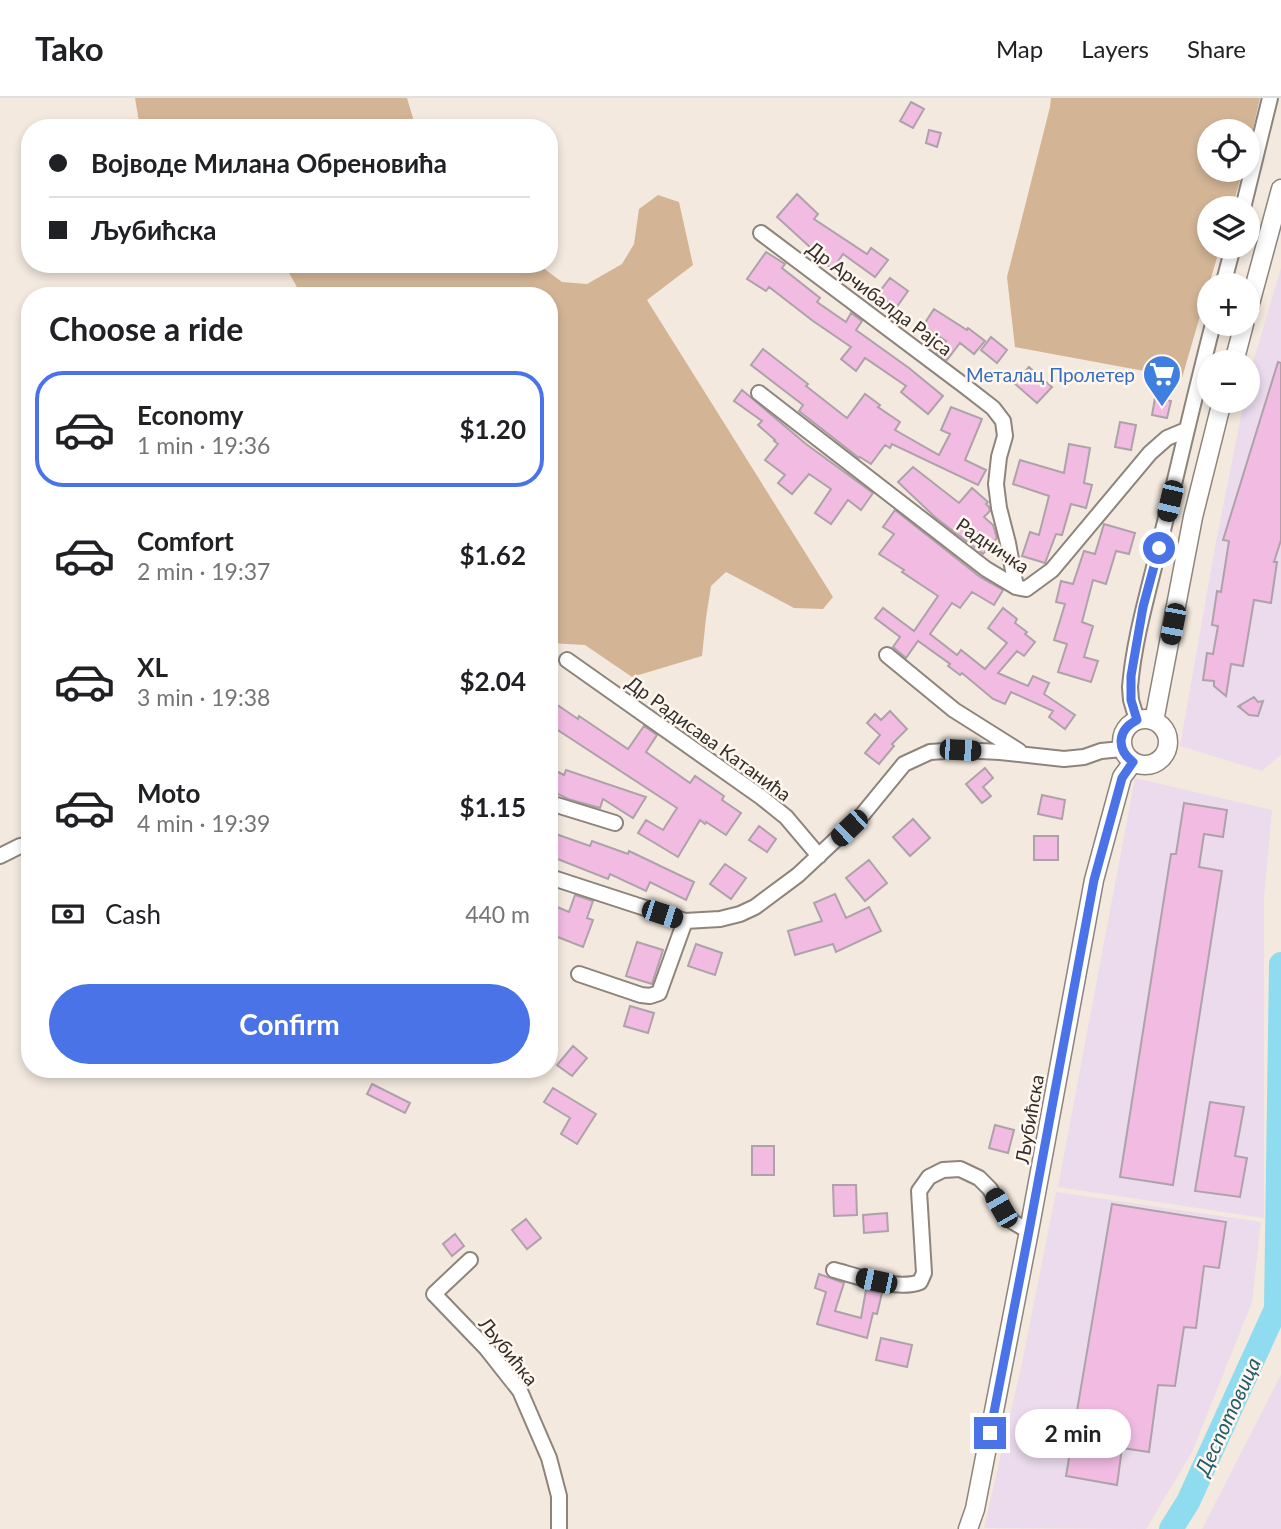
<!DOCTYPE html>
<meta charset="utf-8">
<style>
body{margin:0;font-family:Lato,sans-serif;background:#f6f6f6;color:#202124;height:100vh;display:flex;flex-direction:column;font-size:26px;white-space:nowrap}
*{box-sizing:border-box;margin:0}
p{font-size:23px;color:#757577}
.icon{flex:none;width:38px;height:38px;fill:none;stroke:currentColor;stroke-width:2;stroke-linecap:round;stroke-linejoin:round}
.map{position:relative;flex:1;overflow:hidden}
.details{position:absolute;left:21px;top:189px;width:537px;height:791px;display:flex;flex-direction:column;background:#fff;border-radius:28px;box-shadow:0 4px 10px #0003}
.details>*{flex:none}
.top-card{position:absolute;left:21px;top:21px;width:537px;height:154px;border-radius:28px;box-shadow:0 4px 10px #0003;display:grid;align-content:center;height:154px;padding:0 28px;background:#fff}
.fabs{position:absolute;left:1197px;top:21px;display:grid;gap:14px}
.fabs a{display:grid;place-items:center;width:63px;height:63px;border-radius:50%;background:#fff;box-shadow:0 4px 10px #0003;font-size:35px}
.end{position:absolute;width:32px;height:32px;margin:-16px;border:9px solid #4973e6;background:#fff;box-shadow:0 0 0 4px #fff}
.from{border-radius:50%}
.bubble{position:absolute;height:49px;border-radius:24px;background:#fff;box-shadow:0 4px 10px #0003;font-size:23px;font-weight:700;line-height:49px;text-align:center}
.car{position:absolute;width:21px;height:42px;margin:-21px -10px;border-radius:9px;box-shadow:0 0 5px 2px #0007;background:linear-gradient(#222 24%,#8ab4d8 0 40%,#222 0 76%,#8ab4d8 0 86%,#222 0)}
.top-card b{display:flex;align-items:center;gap:24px;height:66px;font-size:26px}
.top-card b+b{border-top:2px solid #e0e0e0}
.top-card i{width:18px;height:18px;background:#202124}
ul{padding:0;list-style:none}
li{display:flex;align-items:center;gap:21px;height:116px;margin:0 14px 10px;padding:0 14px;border:4px solid transparent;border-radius:28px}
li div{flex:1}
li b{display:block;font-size:26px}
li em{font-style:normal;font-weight:700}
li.on{border-color:#4973e6}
li>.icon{width:63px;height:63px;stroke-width:1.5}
h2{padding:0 28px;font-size:32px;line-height:84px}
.pay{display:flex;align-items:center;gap:18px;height:77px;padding:0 28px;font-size:26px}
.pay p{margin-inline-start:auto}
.action{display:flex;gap:14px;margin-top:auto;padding:14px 28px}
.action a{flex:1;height:80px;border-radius:42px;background:#4973e6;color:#fff;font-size:28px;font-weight:700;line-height:80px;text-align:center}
header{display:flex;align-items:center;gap:42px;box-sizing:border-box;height:98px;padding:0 35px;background:#fff;border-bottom:2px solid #e0e0e0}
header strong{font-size:33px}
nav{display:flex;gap:38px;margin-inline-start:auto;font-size:24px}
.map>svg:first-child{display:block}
</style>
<header>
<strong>Tako</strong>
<nav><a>Map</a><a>Layers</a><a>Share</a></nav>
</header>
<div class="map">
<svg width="1281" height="1431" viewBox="0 0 1281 1431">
<rect width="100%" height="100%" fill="#f3e9df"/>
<path fill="#ebdbed" d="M 1281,170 L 1281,657 L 1262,673 L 1180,648 L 1216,444 L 1244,303 L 1248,303 L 1249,278 Z
M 1135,680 L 1272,712 L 1264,800 L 1264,1120 L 1058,1089 Z
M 1056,1094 L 1261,1124 L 1252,1204 L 1192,1354 L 1146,1431 L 984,1430 L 1022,1265 Z
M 1281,1277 L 1281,1431 L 1202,1431 Z"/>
<path fill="#d3b596" d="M 135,0 L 407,0 L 413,20 L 412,30 L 140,30 Z
M 1051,0 L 1260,0 L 1248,53 L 1248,33 L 1209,33 L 1209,72 L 1243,72 L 1232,110 L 1209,110 L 1209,149 L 1220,149 L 1182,280 L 1015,249 L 1007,179 L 1050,9 Z
M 658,97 L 679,104 L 693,167 L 647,202 L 833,499 L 823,511 L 794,510 L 726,474 L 711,488 L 706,520 L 702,558 L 632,579 L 585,547 L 550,545 L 550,198 L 302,198 L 284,166 L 418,166 L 420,168 L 431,166 L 538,166 L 562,184 L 587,186 L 622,166 L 634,146 L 639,111 Z"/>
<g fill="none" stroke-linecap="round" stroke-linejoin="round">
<path stroke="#8fdbf0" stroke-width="24" d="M 1171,1431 L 1188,1404 L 1276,1211 L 1281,866"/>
</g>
<path fill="#f1bbe2" stroke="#aea2aa" stroke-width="2" d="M 911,4 L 924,11 L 913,30 L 900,23 Z
M 929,32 L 941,35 L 937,49 L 926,45 Z
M 797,96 L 818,116 L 814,121 L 867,156 L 871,150 L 888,162 L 875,179 L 843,156 L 833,171 L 808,155 L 811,150 L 777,119 Z
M 766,154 L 785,166 L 782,170 L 820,200 L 817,204 L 846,224 L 851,215 L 862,223 L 856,232 L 909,270 L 943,298 L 928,316 L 901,294 L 906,288 L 865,260 L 856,273 L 841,261 L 851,249 L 813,223 L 769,189 L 766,193 L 747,181 Z
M 890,180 L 908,193 L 896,210 L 877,197 Z
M 934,211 L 967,232 L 968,230 L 985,243 L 974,256 L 960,245 L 947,262 L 937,255 L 946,243 L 923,228 Z
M 991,239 L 1007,252 L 997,265 L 981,252 Z
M 763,251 L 808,286 L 806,288 L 843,317 L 847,320 L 865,296 L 880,307 L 878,309 L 900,324 L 895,332 L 939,357 L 950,336 L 941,332 L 951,309 L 982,321 L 965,362 L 986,372 L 978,387 L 892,346 L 890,350 L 885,347 L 871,366 L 860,359 L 859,360 L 799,313 L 803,307 L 751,267 Z
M 1278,264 L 1281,265 L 1281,442 L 1274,464 L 1277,464 L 1271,505 L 1254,502 L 1243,568 L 1231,566 L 1226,598 L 1214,588 L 1214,583 L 1203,582 L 1207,555 L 1213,556 L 1218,528 L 1212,527 L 1217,493 L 1221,494 L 1229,443 L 1223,442 Z
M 1029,269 L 1052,289 L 1037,305 L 1014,285 Z
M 742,292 L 806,346 L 873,395 L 861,412 L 848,402 L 831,426 L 815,415 L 831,391 L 809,376 L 792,396 L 778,385 L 785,377 L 765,362 L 778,346 L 774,343 L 775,342 L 758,327 L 762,323 L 734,303 Z
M 1155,300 L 1171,303 L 1167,320 L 1152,317 Z
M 1120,324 L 1136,327 L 1131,352 L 1115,349 Z
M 1069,346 L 1090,350 L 1084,385 L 1092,387 L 1086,410 L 1071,406 L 1062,437 L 1056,436 L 1045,465 L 1022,458 L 1030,434 L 1039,437 L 1049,398 L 1013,386 L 1020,362 L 1064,375 Z
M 913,369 L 959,405 L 972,390 L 988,404 L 986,406 L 989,409 L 990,413 L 984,419 L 993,427 L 997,440 L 983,456 L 936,420 L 898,384 Z
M 895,412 L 980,479 L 1003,492 L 994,507 L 972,494 L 960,510 L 952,505 L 930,536 L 957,557 L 961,552 L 985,571 L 1007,545 L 988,530 L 1003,510 L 1017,521 L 1015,525 L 1027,534 L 1025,536 L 1035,544 L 1024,558 L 1017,553 L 998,575 L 1028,588 L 1033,578 L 1049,585 L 1044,596 L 1075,617 L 1065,631 L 1049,619 L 1053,613 L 1011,594 L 1005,606 L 993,601 L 962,575 L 960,577 L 948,568 L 950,566 L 918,543 L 906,560 L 893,549 L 900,539 L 875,520 L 883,510 L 914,533 L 938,498 L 902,474 L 904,472 L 879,456 L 894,436 L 883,429 Z
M 1104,426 L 1135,435 L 1129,456 L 1116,453 L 1106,486 L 1093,482 L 1082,524 L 1093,528 L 1084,559 L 1098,563 L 1091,584 L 1058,574 L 1067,546 L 1054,542 L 1065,506 L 1056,504 L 1061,483 L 1073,486 L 1084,453 L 1095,456 Z
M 1254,599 L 1258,604 L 1263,603 L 1258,618 L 1249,617 L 1239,609 L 1241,609 L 1239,608 Z
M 550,602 L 578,621 L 579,618 L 628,651 L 644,628 L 657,637 L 646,654 L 690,685 L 695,678 L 724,698 L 722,702 L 741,715 L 726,737 L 706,724 L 705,726 L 700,722 L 678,759 L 638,735 L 646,722 L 663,732 L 677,710 L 550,627 Z
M 890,613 L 907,631 L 892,646 L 894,648 L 879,666 L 865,655 L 880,637 L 867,625 L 875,616 L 881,622 Z
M 550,670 L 564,677 L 566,672 L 646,699 L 633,720 L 603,701 L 600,710 L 568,701 L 550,692 Z
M 985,670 L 993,680 L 983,689 L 991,698 L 982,705 L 966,686 Z
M 1042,697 L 1065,702 L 1062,721 L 1038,716 Z
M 1184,705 L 1227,712 L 1223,739 L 1204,736 L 1199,769 L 1222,773 L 1173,1087 L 1120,1079 L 1171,756 L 1176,756 Z
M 913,721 L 930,740 L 910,758 L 893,739 Z
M 759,728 L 776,741 L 767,754 L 749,742 Z
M 550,734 L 590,748 L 592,743 L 628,756 L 629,753 L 694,784 L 686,802 L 650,784 L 646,793 L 610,776 L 608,781 L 550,758 Z
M 1034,738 L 1058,738 L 1058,762 L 1034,762 Z
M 869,762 L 887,785 L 865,803 L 846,780 Z
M 725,766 L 746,780 L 731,801 L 710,786 Z
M 835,796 L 846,820 L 869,809 L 881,833 L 836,854 L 833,846 L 795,857 L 788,833 L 822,823 L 814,805 Z
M 575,797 L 593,803 L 587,820 L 593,822 L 583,849 L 550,836 L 550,806 L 569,814 Z
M 637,844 L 663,852 L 652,886 L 626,878 Z
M 696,846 L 722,855 L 715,877 L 688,868 Z
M 630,908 L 654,915 L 648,935 L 624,928 Z
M 573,948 L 587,960 L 572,978 L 557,967 Z
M 372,986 L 410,1005 L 405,1015 L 367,996 Z
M 553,990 L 596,1016 L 577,1046 L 561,1036 L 570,1020 L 544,1004 Z
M 1210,1004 L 1244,1009 L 1235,1058 L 1247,1060 L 1240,1099 L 1195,1093 Z
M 995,1027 L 1014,1032 L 1008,1055 L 989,1050 Z
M 752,1048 L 774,1048 L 774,1077 L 752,1077 Z
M 833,1087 L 856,1087 L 857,1117 L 834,1118 Z
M 1112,1106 L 1226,1124 L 1219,1170 L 1204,1168 L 1196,1230 L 1184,1229 L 1175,1288 L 1158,1287 L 1149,1354 L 1122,1350 L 1117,1387 L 1066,1378 Z
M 887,1115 L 888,1133 L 864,1135 L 863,1117 Z
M 526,1121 L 541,1140 L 527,1151 L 512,1132 Z
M 455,1136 L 464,1148 L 452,1158 L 443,1146 Z
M 819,1176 L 844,1185 L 835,1213 L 861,1220 L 866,1192 L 882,1195 L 877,1216 L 873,1215 L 867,1240 L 817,1226 L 826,1194 L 815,1190 Z
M 881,1240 L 912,1247 L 907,1269 L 876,1262 Z"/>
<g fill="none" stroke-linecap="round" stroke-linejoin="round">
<defs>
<path id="minor" d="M 1243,110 L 1270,0
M 761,135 L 966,289 L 993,310 L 1003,323 L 1005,338 L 999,359 L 996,386 L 999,410 L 1008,445 L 1016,489
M 1223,187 L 1233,149
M 759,295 L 986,471 L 1016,489 L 1026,491 L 1052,472 L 1150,355 L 1167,340 L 1186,332
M 887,557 L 954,612 L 1019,653
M 567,562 L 761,699 L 786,719 L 819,758
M 1137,622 L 1131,602 L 1130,589 C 1134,541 1148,495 1159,449 C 1177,374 1194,300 1213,226
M 550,705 L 615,725
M 0,758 L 20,748 L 30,746
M 550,779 L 685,823 L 720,821 L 740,816 L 755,809 L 798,777 L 863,716 L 904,666 L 930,654 L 960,652 L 1000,654 L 1064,661 L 1084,659 L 1101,653 L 1122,651
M 579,876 L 641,897 L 650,898 L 659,895 L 685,823
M 470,1162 L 434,1196 L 486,1250 L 520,1293 L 549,1360 L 559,1398 L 559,1431
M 834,1172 C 857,1178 897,1193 920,1184 L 924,1175 L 919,1093 L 929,1079 L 943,1072 L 960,1071 L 979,1080 L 990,1091 L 1001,1110 L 1013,1124 L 1029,1133"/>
<path id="tertiary" d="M 1248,213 L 1281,91
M 1234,264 L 1244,226
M1122 644a23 23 0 1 1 46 0a23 23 0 1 1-46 0Z
M 1154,623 L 1193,419 L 1222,303
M 968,1431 L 975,1411 L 1029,1133 L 1094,782 L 1122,679 L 1133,664"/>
</defs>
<use href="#minor" stroke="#8d847b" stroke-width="18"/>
<use href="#tertiary" stroke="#8d847b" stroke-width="21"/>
<use href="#minor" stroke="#fff" stroke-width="14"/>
<use href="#tertiary" stroke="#fff" stroke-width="18"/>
</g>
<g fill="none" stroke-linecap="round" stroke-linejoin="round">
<path stroke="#4973e6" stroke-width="9" d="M 990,1335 L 1029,1133 L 1094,782 L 1122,680 L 1133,664 C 1116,651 1117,632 1137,622 L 1131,602 L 1131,578 L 1143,509 L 1159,450"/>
</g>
<defs>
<symbol id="supermarket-pin" viewBox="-11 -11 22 30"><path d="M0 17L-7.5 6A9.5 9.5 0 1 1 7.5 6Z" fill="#3f7fe0" stroke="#fff7ef"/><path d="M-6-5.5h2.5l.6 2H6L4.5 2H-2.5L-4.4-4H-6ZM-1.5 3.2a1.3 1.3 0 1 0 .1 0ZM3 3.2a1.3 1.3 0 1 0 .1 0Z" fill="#fff"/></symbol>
</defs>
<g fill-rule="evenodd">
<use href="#supermarket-pin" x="1140" y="254" width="44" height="60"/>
</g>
<g text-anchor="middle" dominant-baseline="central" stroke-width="5" stroke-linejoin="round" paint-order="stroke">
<g font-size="19" fill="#322e2a" stroke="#fff7ef">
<text transform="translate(880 200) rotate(37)">Др Арчибалда Рајса</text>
<text transform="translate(993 447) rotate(34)">Радничка</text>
<text transform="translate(709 640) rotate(36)">Др Радисава Катанића</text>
<text transform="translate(1029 1021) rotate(-80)">Љубићска</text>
<text transform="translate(509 1253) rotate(51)">Љубићка</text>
</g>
<g font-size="19" fill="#366cbe" stroke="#fff7ef" text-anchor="end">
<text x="1135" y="276">Металац Пролетер</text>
</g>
<g font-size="21" font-style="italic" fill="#1f5d6c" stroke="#fff7ef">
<text transform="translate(1227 1318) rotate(-65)">Деспотовица</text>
</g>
</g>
</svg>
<div class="fabs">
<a><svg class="icon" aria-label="locate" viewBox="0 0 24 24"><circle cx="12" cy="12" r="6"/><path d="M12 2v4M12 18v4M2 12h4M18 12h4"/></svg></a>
<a><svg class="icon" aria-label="layers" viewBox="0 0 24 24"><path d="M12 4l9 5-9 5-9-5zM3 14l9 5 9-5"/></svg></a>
<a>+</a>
<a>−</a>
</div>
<i class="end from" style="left:1159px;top:450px"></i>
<i class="end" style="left:990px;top:1335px"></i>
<div class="bubble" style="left:1015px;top:1311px;width:116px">2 min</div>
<i class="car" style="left:1170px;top:403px;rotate:193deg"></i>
<i class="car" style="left:1173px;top:526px;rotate:191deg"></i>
<i class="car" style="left:960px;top:652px;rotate:93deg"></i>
<i class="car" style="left:849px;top:730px;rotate:226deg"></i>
<i class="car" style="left:662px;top:816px;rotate:108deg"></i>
<i class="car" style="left:1001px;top:1110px;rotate:330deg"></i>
<i class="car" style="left:876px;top:1183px;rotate:282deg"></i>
<div class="top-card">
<b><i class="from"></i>Војводе Милана Обреновића</b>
<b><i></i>Љубићска</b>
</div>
<section class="details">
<h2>Choose a ride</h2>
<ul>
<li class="on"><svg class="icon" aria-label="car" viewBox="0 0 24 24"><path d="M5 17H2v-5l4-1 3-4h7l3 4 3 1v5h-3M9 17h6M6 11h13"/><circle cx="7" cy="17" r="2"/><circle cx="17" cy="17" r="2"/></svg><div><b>Economy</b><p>1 min · 19:36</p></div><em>$1.20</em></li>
<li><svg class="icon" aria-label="car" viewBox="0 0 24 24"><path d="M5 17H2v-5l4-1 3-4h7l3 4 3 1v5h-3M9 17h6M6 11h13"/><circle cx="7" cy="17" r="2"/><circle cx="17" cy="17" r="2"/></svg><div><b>Comfort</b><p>2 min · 19:37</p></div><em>$1.62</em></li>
<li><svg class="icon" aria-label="car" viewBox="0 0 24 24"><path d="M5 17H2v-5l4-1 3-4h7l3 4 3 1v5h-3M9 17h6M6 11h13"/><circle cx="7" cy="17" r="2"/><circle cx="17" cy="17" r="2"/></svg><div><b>XL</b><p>3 min · 19:38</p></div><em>$2.04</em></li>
<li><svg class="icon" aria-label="car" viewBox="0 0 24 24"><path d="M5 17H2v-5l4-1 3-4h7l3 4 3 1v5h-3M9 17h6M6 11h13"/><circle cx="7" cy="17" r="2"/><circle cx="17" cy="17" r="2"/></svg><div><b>Moto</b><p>4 min · 19:39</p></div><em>$1.15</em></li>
</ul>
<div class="pay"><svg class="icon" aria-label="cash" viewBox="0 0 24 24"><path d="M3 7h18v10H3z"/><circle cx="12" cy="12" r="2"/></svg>Cash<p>440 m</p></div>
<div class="action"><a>Confirm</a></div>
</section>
</div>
